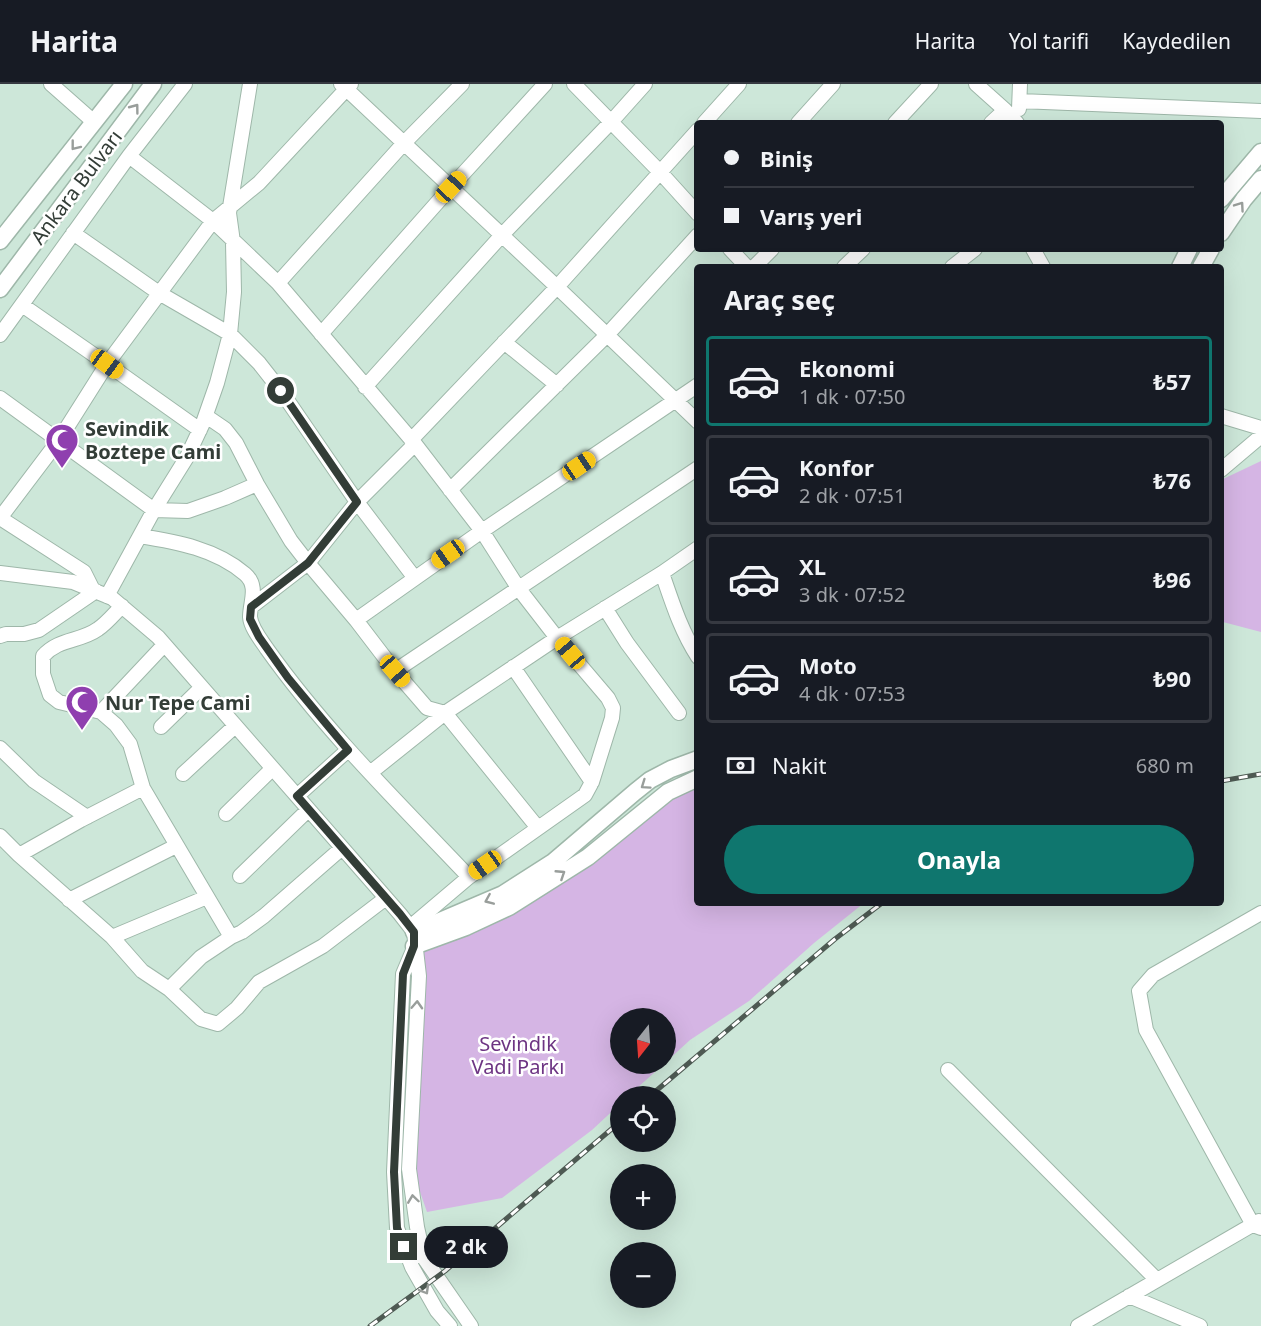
<!DOCTYPE html>
<html lang="tr">
<meta charset="utf-8">
<style>
body{margin:0;font-family:"Noto Sans",sans-serif;background:#20242c;color:#f1f3f6;height:100vh;display:flex;flex-direction:column;font-size:22px;white-space:nowrap}
*{box-sizing:border-box;margin:0}
p{font-size:20px;color:#9ea1a6}
.icon{flex:none;width:33px;height:33px;fill:none;stroke:currentColor;stroke-width:2;stroke-linecap:round;stroke-linejoin:round}
.map{position:relative;flex:1;overflow:hidden}
.details{position:absolute;left:694px;top:180px;width:530px;height:642px;display:flex;flex-direction:column;background:#171b24;border-radius:6px;box-shadow:0 6px 24px #0002}
.details>*{flex:none}
.guide{position:absolute;left:694px;top:36px;width:530px;height:132px;border-radius:6px;box-shadow:0 6px 24px #0002;display:grid;align-content:center;height:132px;padding:0 30px;background:#171b24}
.needle{width:39px;rotate:197deg}
.tools{position:absolute;left:610px;top:924px;display:grid;gap:12px}
.tools a{display:grid;place-items:center;width:66px;height:66px;border-radius:50%;background:#171b24;box-shadow:0 6px 24px #0002;font-size:30px}
.end{position:absolute;width:27px;height:27px;margin:-14px;border:8px solid #333d37;background:#fff;box-shadow:0 0 0 3px #fff}
.from{border-radius:50%}
.bubble{position:absolute;height:42px;border-radius:21px;background:#171b24;box-shadow:0 6px 24px #0002;font-size:20px;font-weight:700;line-height:42px;text-align:center}
.car{position:absolute;width:18px;height:36px;margin:-18px -9px;border-radius:8px;box-shadow:0 0 4px 2px #0007;background:linear-gradient(#f5c518 24%,#345 0 40%,#f5c518 0 76%,#345 0 86%,#f5c518 0)}
.guide b{display:flex;align-items:center;gap:21px;height:57px;font-size:22px}
.guide b+b{border-top:2px solid #363941}
.guide i{width:15px;height:15px;background:#f1f3f6}
ul{padding:0;list-style:none}
li{display:flex;align-items:center;gap:18px;height:90px;margin:0 12px 9px;padding:0 18px;border:3px solid #363941;border-radius:6px}
li div{flex:1}
li b{display:block;font-size:22px}
li em{font-style:normal;font-weight:700}
li.active{border-color:#0f766e}
li>.icon{width:54px;height:54px;stroke-width:1.5}
h2{padding:0 30px;font-size:27px;line-height:72px}
.pay{display:flex;align-items:center;gap:15px;height:66px;padding:0 30px;font-size:22px}
.pay p{margin-inline-start:auto}
.button{display:flex;gap:12px;margin-top:auto;padding:12px 30px}
.button a{flex:1;height:69px;border-radius:36px;background:#0f766e;color:#fff;font-size:24px;font-weight:700;line-height:69px;text-align:center}
header{display:flex;align-items:center;gap:36px;box-sizing:border-box;height:84px;padding:0 30px;background:#171b24;border-bottom:2px solid #363941}
header strong{font-size:28px}
nav{display:flex;gap:33px;margin-inline-start:auto;font-size:21px}
.map>svg:first-child{display:block}
</style>
<header>
<strong>Harita</strong>
<nav><a>Harita</a><a>Yol tarifi</a><a>Kaydedilen</a></nav>
</header>
<div class="map">
<svg width="1261" height="1242" viewBox="0 0 1261 1242">
<rect width="100%" height="100%" fill="#cde7d9"/>
<path fill="#d5b5e4" d="M 1261,377 L 1261,548 L 1223,538 L 1221,539 L 1221,396 Z
M 697,696 L 698,819 L 864,819 L 814,859 L 749,917 L 690,956 L 666,978 L 666,934 L 621,934 L 621,980 L 664,980 L 628,1012 L 621,1012 L 621,1019 L 592,1046 L 502,1114 L 427,1128 L 410,1079 L 414,862 L 466,843 Z"/>
<g fill="none" stroke-linecap="round" stroke-linejoin="round">
<defs>
<path id="minor" d="M 51,0 L 94,38
M 341,0 L 557,203 L 698,338
M 574,0 L 660,88 L 698,130
M 976,0 L 1005,26 L 1017,39
M 1020,17 L 1261,27
M 1019,25 L 1020,0
M 704,39 L 739,0
M 798,39 L 833,0
M 895,39 L 931,0
M 991,39 L 1005,26
M 129,72 L 213,137 L 278,199 L 415,360 L 482,447 L 519,505 L 557,554 L 608,614 L 613,624 L 612,634 L 592,698 L 585,711 L 469,793 L 410,843
M 73,149 L 159,209 L 230,250 L 259,279 L 281,307 L 357,418 L 414,493
M 730,165 L 747,183
M 1033,165 L 1043,183
M 754,183 L 772,165
M 844,183 L 863,165
M 952,183 L 975,165
M 278,199 L 404,59 L 462,0
M 22,221 L 107,280 L 200,346
M 321,250 L 451,103 L 545,0
M 0,251 L 129,72 L 185,0
M 504,258 L 557,301
M 365,303 L 502,151 L 611,38 L 645,0
M 0,314 L 154,426 L 188,427 L 225,414 L 257,400
M 206,332 L 225,345 L 236,359 L 257,400 L 291,457 L 308,479 L 356,536 L 395,587 L 427,624 L 445,629 L 538,744
M 1221,332 L 1261,344
M 411,356 L 557,203 L 698,46
M 1221,386 L 1261,352
M 450,406 L 607,251 L 698,151
M 0,434 L 59,356 L 107,280 L 213,137 L 259,99 L 351,0
M 0,434 L 84,488 L 93,506
M 140,452 C 177,458 216,465 245,490 C 259,502 250,518 250,533 C 251,544 261,556 267,565 C 326,648 399,719 469,793
M 0,489 L 73,498 L 112,514 L 158,553 L 400,830 L 414,848 L 419,892 L 409,1085 L 417,1143 L 424,1174 L 471,1242
M 662,489 C 672,518 681,547 698,573
M 107,512 L 154,426 L 187,373 L 203,339 L 217,299 L 230,250 L 234,208 L 233,158 L 229,129 L 250,0
M 122,522 C 114,530 107,539 98,545 C 80,558 59,554 43,572 L 43,590 L 50,611 L 59,618 L 101,628 L 116,641 L 130,660 L 143,704 L 231,853
M 251,523 L 308,479 L 357,418 L 415,360
M 605,524 L 627,559 L 679,629
M 356,536 L 482,447 L 698,301
M 0,552 L 6,550 L 24,550 L 39,546 L 96,507
M 513,583 L 592,698
M 395,587 L 698,384
M 101,628 L 164,561
M 161,643 L 201,604
M 0,664 L 34,697 L 87,733
M 370,689 L 445,629 L 557,554 L 662,489 L 698,464
M 183,690 L 235,642
M 297,712 L 348,666
M 226,730 L 272,685
M 0,752 L 19,771 L 81,736 L 143,704
M 19,771 L 112,853 L 142,887 L 169,905 L 201,935 L 218,940 L 237,924 L 259,898 L 323,862 L 386,814
M 240,792 L 308,726
M 69,816 L 176,762
M 1261,829 L 1153,891 L 1139,907 L 1146,946 L 1253,1141 L 1261,1144
M 112,853 L 207,813
M 414,864 L 403,890 L 394,1088 L 397,1144 L 412,1183 L 437,1227 L 450,1242
M 169,905 L 201,873 L 231,853 L 242,848 L 264,832 L 342,764
M 948,986 L 1157,1196
M 1129,1212 L 1200,1242
M 1078,1242 L 1259,1137"/>
<path id="major" d="M 1221,115 L 1261,68
M 1221,149 L 1244,115 L 1261,95
M 0,157 L 124,0
M 1180,183 L 1189,165
M 1201,183 L 1211,165
M 0,205 L 153,0
M 414,848 L 503,810 L 553,778 L 635,708 L 650,696 L 671,685 L 698,675
M 414,862 L 466,843 L 509,823 L 588,773 L 668,708 L 698,694"/>
</defs>
<use href="#minor" stroke="#9eb7a9" stroke-width="16"/>
<use href="#major" stroke="#9eb7a9" stroke-width="19"/>
<use href="#minor" stroke="#fff" stroke-width="14"/>
<use href="#major" stroke="#fff" stroke-width="16"/>
<defs>
<path id="rail" d="M 1221,697 L 1261,690
M 650,1012 L 835,855 L 882,819
M 370,1242 L 445,1187 L 621,1037"/>
</defs>
<use href="#rail" stroke="#4e5a53" stroke-width="5"/>
<use href="#rail" stroke="#fff" stroke-width="3" stroke-dasharray="9" stroke-linecap="butt"/>
</g>
<defs><path id="oneway-chevron" d="M-2-3.5L2.5 0L-2 3.5" fill="none" stroke-width="1.6" stroke-linecap="round" stroke-linejoin="round" transform="scale(1.5)"/></defs>
<g stroke="#999e9b">
<use href="#oneway-chevron" transform="translate(135 24) rotate(-53)"/>
<use href="#oneway-chevron" transform="translate(75 62) rotate(128)"/>
<use href="#oneway-chevron" transform="translate(1240 122) rotate(-55)"/>
<use href="#oneway-chevron" transform="translate(645 701) rotate(145)"/>
<use href="#oneway-chevron" transform="translate(561 790) rotate(-33)"/>
<use href="#oneway-chevron" transform="translate(489 816) rotate(157)"/>
<use href="#oneway-chevron" transform="translate(417 921) rotate(-87)"/>
<use href="#oneway-chevron" transform="translate(413 1115) rotate(-98)"/>
<use href="#oneway-chevron" transform="translate(425 1206) rotate(60)"/>
</g>
<g fill="none" stroke-linecap="round" stroke-linejoin="round">
<path stroke="#333d37" stroke-width="8" d="M 281,307 L 357,418 L 308,479 L 251,523 L 250,535 L 259,553 L 288,594 L 348,666 L 297,712 L 400,830 L 414,848 L 414,862 L 403,890 L 394,1088 L 397,1144 L 404,1163"/>
</g>
<defs>
<symbol id="mosque-pin" viewBox="-11 -11 22 30"><path d="M0 17L-7.5 6A9.5 9.5 0 1 1 7.5 6Z" fill="#8f3faf" stroke="#fff"/><path d="M3.5-4.9A6 6 0 1 0 3.5 4.9A5 5 0 1 1 3.5-4.9Z" fill="#fff"/></symbol>
</defs>
<g fill-rule="evenodd">
<use href="#mosque-pin" x="43" y="337" width="38" height="52"/>
<use href="#mosque-pin" x="63" y="599" width="38" height="52"/>
</g>
<g text-anchor="middle" dominant-baseline="central" stroke-width="5" stroke-linejoin="round" paint-order="stroke">
<g font-size="20" fill="#333d37" stroke="#fff">
<text transform="translate(76 103) rotate(-53)">Ankara Bulvarı</text>
</g>
<g font-size="20" font-weight="bold" fill="#333d37" stroke="#fff" text-anchor="start">
<text x="85" y="344">Sevindik<tspan x="85" dy="23">Boztepe Cami</tspan></text>
<text x="105" y="618">Nur Tepe Cami</text>
</g>
<g font-size="20" fill="#6d3483" stroke="#fff">
<text x="518" y="959">Sevindik<tspan x="518" dy="23">Vadi Parkı</tspan></text>
</g>
</g>
</svg>
<div class="tools">
<a><svg class="needle" viewBox="-14 -14 28 28"><path d="M0-13l5 13h-10z" fill="#e53935"/><path d="M0 13l5-13h-10z" fill="#9ea1a6"/></svg></a>
<a><svg class="icon" aria-label="locate" viewBox="0 0 24 24"><circle cx="12" cy="12" r="6"/><path d="M12 2v4M12 18v4M2 12h4M18 12h4"/></svg></a>
<a>+</a>
<a>−</a>
</div>
<i class="end from" style="left:281px;top:307px"></i>
<i class="end" style="left:404px;top:1163px"></i>
<div class="bubble" style="left:424px;top:1142px;width:84px">2 dk</div>
<i class="car" style="left:451px;top:103px;rotate:43deg"></i>
<i class="car" style="left:107px;top:280px;rotate:126deg"></i>
<i class="car" style="left:579px;top:382px;rotate:56deg"></i>
<i class="car" style="left:448px;top:470px;rotate:235deg"></i>
<i class="car" style="left:570px;top:569px;rotate:320deg"></i>
<i class="car" style="left:395px;top:587px;rotate:139deg"></i>
<i class="car" style="left:485px;top:781px;rotate:235deg"></i>
<div class="guide">
<b><i class="from"></i>Biniş</b>
<b><i></i>Varış yeri</b>
</div>
<section class="details">
<h2>Araç seç</h2>
<ul>
<li class="active"><svg class="icon" aria-label="car" viewBox="0 0 24 24"><path d="M5 17H2v-5l4-1 3-4h7l3 4 3 1v5h-3M9 17h6M6 11h13"/><circle cx="7" cy="17" r="2"/><circle cx="17" cy="17" r="2"/></svg><div><b>Ekonomi</b><p>1 dk · 07:50</p></div><em>₺57</em></li>
<li><svg class="icon" aria-label="car" viewBox="0 0 24 24"><path d="M5 17H2v-5l4-1 3-4h7l3 4 3 1v5h-3M9 17h6M6 11h13"/><circle cx="7" cy="17" r="2"/><circle cx="17" cy="17" r="2"/></svg><div><b>Konfor</b><p>2 dk · 07:51</p></div><em>₺76</em></li>
<li><svg class="icon" aria-label="car" viewBox="0 0 24 24"><path d="M5 17H2v-5l4-1 3-4h7l3 4 3 1v5h-3M9 17h6M6 11h13"/><circle cx="7" cy="17" r="2"/><circle cx="17" cy="17" r="2"/></svg><div><b>XL</b><p>3 dk · 07:52</p></div><em>₺96</em></li>
<li><svg class="icon" aria-label="car" viewBox="0 0 24 24"><path d="M5 17H2v-5l4-1 3-4h7l3 4 3 1v5h-3M9 17h6M6 11h13"/><circle cx="7" cy="17" r="2"/><circle cx="17" cy="17" r="2"/></svg><div><b>Moto</b><p>4 dk · 07:53</p></div><em>₺90</em></li>
</ul>
<div class="pay"><svg class="icon" aria-label="cash" viewBox="0 0 24 24"><path d="M3 7h18v10H3z"/><circle cx="12" cy="12" r="2"/></svg>Nakit<p>680 m</p></div>
<div class="button"><a>Onayla</a></div>
</section>
</div>
